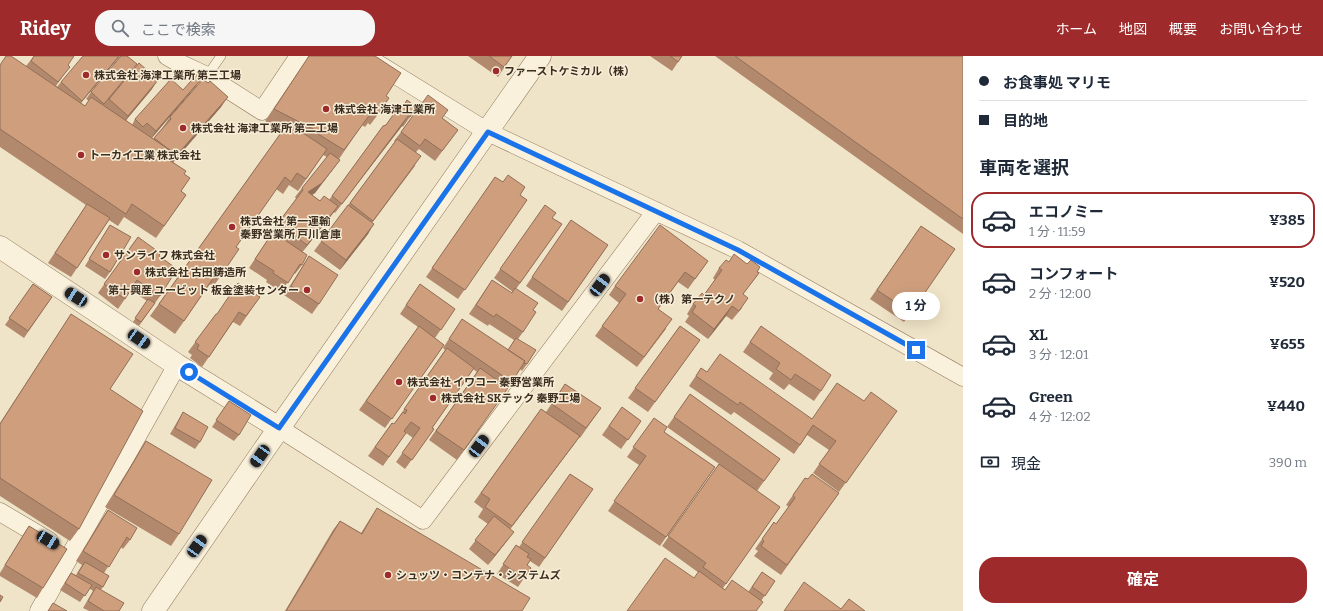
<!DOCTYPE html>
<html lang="ja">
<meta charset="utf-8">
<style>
body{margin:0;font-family:Bitter,"Noto Sans JP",serif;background:#f6f6f7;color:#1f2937;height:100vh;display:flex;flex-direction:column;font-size:15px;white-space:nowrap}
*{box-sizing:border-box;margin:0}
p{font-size:13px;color:#747a83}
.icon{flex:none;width:22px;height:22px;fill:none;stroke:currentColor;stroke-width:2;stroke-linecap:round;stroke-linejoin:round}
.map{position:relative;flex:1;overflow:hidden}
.sheet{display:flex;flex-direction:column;background:#fff;width:360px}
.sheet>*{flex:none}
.hud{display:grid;align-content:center;height:88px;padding:0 16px;background:#fff}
.end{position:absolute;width:18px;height:18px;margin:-9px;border:5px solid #1a73e8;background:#fff;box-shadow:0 0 0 2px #fff}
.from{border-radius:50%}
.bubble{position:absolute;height:28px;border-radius:14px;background:#fff;box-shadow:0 4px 16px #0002;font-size:13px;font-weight:700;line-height:28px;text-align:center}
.car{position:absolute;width:12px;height:24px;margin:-12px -6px;border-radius:5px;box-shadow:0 0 3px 1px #0007;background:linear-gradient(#222 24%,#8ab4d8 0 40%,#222 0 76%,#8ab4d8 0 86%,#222 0)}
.hud b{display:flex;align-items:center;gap:14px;height:38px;font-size:15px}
.hud b+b{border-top:1px solid #e0e1e3}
.hud i{width:10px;height:10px;background:#1f2937}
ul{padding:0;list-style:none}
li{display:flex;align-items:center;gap:12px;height:56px;margin:0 8px 6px;padding:0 8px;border:2px solid transparent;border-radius:16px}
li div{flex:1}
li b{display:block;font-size:15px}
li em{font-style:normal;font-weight:700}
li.selected{border-color:#9e2a2b}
li>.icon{width:36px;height:36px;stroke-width:1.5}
h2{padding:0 16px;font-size:18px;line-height:48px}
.pay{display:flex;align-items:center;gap:10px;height:44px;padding:0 16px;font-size:15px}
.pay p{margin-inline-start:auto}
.primary-button{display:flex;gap:8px;margin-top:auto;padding:8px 16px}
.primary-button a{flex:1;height:46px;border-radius:16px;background:#9e2a2b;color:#fff;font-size:16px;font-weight:700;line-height:46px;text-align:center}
header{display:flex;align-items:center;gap:24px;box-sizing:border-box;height:56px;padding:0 20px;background:#9e2a2b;color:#fff}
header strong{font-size:19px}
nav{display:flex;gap:22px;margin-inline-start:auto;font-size:14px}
.search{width:280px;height:36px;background:#f6f6f7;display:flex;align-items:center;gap:10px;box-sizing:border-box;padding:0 14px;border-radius:16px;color:#747a83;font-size:15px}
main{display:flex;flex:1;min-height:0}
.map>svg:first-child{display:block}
</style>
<header>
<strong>Ridey</strong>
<div class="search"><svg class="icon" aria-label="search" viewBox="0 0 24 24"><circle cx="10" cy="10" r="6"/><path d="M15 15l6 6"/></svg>ここで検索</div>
<nav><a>ホーム</a><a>地図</a><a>概要</a><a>お問い合わせ</a></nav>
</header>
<main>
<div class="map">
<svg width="963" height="555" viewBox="0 0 963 555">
<rect width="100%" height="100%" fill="#f0e4c8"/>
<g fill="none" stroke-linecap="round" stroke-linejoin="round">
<defs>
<path id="service" d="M 207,20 L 221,0"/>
<path id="minor" d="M 167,0 L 179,7 L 207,20 L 262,55 L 299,0
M 365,0 L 488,76 L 738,194 L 963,321
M 279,372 L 423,464 L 656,155
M 0,456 L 49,485
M 39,555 L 177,309"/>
<path id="tertiary" d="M 0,191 L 177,309 L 279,372
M 153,555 L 279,372 L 540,0"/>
</defs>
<use href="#service" stroke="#8d765c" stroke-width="10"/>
<use href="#minor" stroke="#8d765c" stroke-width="19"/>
<use href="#tertiary" stroke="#8d765c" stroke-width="23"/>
<use href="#service" stroke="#faf1dc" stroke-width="9"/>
<use href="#minor" stroke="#faf1dc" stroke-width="18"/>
<use href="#tertiary" stroke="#faf1dc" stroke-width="22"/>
</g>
<path fill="#b2896c" d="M 34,0 L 68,9 L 63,20 L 56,30 L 57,31 L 61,26 L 118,2 L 81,47 L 85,50 L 89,45 L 86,43 L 91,36 L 137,8 L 104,50 L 109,43 L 152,33 L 126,64 L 132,69 L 135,63 L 183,34 L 196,30 L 152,82 L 153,83 L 163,71 L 170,61 L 221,51 L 173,106 L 184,118 L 181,135 L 186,139 L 156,182 L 124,161 L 118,170 L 109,164 L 71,221 L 48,207 L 86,149 L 0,91 L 0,9 L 26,10 Z
M 309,0 L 375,0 L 386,40 L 379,57 L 370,69 L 368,67 L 365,71 L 362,69 L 339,103 L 340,104 L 333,113 L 315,137 L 312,139 L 320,145 L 329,144 L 383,70 L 386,69 L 401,54 L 407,44 L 410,61 L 403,71 L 402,70 L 335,157 L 334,156 L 302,196 L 302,209 L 295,218 L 294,217 L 281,236 L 266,226 L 267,224 L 249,212 L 272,177 L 271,176 L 296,143 L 295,141 L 302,132 L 327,101 L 323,99 L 298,135 L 289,129 L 283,138 L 276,133 L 236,191 L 222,218 L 213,231 L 210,228 L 175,278 L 150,260 L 283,74 L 265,65 Z
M 468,0 L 512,0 L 498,21 Z
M 650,0 L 682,0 L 672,15 Z
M 715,0 L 963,0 L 963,178 Z
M 442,62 L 458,74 L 435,105 L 419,93 L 416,96 L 415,110 L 372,167 L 368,178 L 340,214 L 314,195 L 395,86 L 394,85 L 401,76 Z
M 495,121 L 527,144 L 458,243 L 426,221 Z
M 545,149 L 552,162 L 562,168 L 516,233 L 533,254 L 523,276 L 518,283 L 527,308 L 522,315 L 520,313 L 457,404 L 429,384 L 477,316 L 473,313 L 432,372 L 434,373 L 405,413 L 396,406 L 413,382 L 406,377 L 383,410 L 368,400 L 392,367 L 394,368 L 445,294 L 443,292 L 462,263 L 508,294 L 514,284 L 489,268 L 488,270 L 469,258 L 492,224 L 512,237 L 513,236 L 494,222 Z
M 571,164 L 608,189 L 562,255 L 526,230 Z
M 110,169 L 110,216 L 105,223 L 85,210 Z
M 921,170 L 955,193 L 904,266 L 870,243 Z
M 138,181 L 159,200 L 160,240 L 139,270 L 133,266 L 147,245 L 131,234 L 118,253 L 98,237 Z
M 309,200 L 319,248 L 312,258 L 284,239 Z
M 708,205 L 688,233 L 678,226 L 658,253 L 666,273 L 637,311 L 595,280 L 619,247 L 609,239 L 615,230 Z
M 729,206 L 759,217 L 743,238 L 742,252 L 732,264 L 726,260 L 708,283 L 685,266 L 689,260 L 687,258 L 693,248 L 704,239 L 715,224 L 713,222 L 719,212 Z
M 238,227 L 260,241 L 240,270 L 233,266 L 202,311 L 190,302 L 192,299 L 188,296 L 216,258 L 217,258 Z
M 33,228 L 52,241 L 24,282 L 5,269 Z
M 420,228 L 455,253 L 435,282 L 444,289 L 385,372 L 359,354 L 418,271 L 400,258 Z
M 71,258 L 110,333 L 79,473 L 70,485 L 0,440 L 0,367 Z
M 680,270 L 700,284 L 648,356 L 628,342 Z
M 761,270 L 821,335 L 814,345 L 789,328 L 784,334 L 769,323 L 773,317 L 743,296 Z
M 701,312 L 707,316 L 812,363 L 864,345 L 897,355 L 839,436 L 813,417 L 829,394 L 807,379 L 794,398 L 734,356 L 731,359 L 689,330 Z
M 565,328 L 601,352 L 580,382 L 579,381 L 510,473 L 507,485 L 488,509 L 469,493 L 488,468 L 478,461 L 483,453 L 474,446 L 541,353 L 546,356 Z
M 690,338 L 780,403 L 757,435 L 780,451 L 723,532 L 725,534 L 748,536 L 762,516 L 775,525 L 761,545 L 757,555 L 694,522 L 699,517 L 662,490 L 719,408 L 746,427 L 667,371 Z
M 229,345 L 239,379 L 234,385 L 212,371 Z
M 622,351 L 641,365 L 621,393 L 602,379 Z
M 183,356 L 200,386 L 195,393 L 170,378 Z
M 654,362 L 664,376 L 715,411 L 660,490 L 608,455 L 639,409 L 627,401 Z
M 146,385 L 179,478 L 171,490 L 105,451 L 138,398 Z
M 570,418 L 593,433 L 539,511 L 530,505 L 527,509 L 524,522 L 518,531 L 497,518 L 516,489 L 519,491 Z
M 805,422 L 839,437 L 781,519 L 754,500 L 758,495 L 755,493 L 774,466 L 776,468 L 789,451 L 786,449 Z
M 377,452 L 522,555 L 285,555 L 333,474 L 340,465 L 361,477 L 371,461 Z
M 108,454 L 130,484 L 123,493 L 121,491 L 104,517 L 109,520 L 101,534 L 119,555 L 89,555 L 83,552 L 93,535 L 89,532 L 80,546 L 60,534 L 71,517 L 76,519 L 82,509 L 76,505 L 101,464 Z
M 29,470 L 43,532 L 37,542 L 0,520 L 0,517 L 23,479 Z"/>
<path fill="#916f58" d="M 119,0 L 120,0 L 75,54 L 82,45 Z
M 203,21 L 196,30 L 149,85 L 156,75 Z
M 158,24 L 152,33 L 122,69 L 128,60 Z
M 228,41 L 221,51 L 170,110 L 176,100 Z
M 408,60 L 402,70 L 335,157 L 342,148 Z
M 340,104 L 315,137 L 302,145 L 308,136 Z
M 338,150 L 331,160 L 300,199 L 307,189 Z
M 374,168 L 368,178 L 340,214 L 346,204 Z
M 732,250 L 726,260 L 708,283 L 714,273 Z
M 580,380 L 573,390 L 505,480 L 512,470 Z
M 514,476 L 507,485 L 488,509 L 495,499 Z"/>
<path fill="#cf9f7d" stroke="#916f58" d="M 6,0 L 11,0 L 85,50 L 91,41 L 171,95 L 166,102 L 186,115 L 184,118 L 190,122 L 181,135 L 186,139 L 164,170 L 132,148 L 126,158 L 0,73 L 0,9 Z
M 34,0 L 74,0 L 68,9 L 70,11 L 58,26 L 31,5 Z
M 83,0 L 119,0 L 82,45 L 61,26 Z
M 121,0 L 127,0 L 137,8 L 104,48 L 91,36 Z
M 309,0 L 375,0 L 401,17 L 386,40 L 389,42 L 379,57 L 376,55 L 374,58 L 371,57 L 344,94 L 318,78 L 319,76 L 274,53 Z
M 489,0 L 512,0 L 504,11 Z
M 670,0 L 682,0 L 678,6 Z
M 735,0 L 963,0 L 963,163 Z
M 139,7 L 158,24 L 128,60 L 109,43 Z
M 198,17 L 203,21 L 156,75 L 147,67 L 143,71 L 135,63 L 171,23 L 183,34 Z
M 203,23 L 208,27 L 210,25 L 228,41 L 176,100 L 171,96 L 171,95 L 154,82 L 171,63 L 170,61 Z
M 428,39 L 448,54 L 442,62 L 458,74 L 442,95 L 425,83 L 420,90 L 401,76 Z
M 407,44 L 416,51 L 410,61 L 408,60 L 342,148 L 332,140 L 383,70 L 386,69 L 398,52 L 401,54 Z
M 288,67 L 327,93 L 306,123 L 297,117 L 291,126 L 285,121 L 236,191 L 239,193 L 222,218 L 218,215 L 184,265 L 159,248 Z
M 397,83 L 421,100 L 373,165 L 350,147 Z
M 330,97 L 340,104 L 322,127 L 308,136 L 320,145 L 324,140 L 338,150 L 307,189 L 278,167 L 303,134 L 302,132 Z
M 508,119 L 525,131 L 520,139 L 527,144 L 465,234 L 432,212 L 495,121 L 503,126 Z
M 87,148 L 110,162 L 77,212 L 55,197 Z
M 348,149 L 374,168 L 346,204 L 321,185 Z
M 545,149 L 556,157 L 552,162 L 562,168 L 520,227 L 500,213 Z
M 571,164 L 608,189 L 568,246 L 532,221 Z
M 110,169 L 131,181 L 110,216 L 89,203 Z
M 660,169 L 708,205 L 695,223 L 685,216 L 658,253 L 672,263 L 644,301 L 602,270 L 626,238 L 615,230 Z
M 921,170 L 955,193 L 911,257 L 877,234 Z
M 273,176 L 307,199 L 302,209 L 300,208 L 288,227 L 273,217 L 274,215 L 255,203 Z
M 138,181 L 160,197 L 159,200 L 177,213 L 160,240 L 137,224 L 125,243 L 104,228 Z
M 734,198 L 747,208 L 751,204 L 760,211 L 757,216 L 759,217 L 743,238 L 748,242 L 739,255 L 732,250 L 714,273 L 692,256 L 696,250 L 693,248 L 702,237 L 704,239 L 722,214 L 719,212 L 726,204 L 729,206 Z
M 309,200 L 338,219 L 319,248 L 291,230 Z
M 492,224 L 512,237 L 515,232 L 538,247 L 533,254 L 536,256 L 523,276 L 496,258 L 494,261 L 476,249 Z
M 238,227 L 260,241 L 246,260 L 239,256 L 209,301 L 197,293 L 199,289 L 195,286 L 216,258 L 217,258 Z
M 33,228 L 52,241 L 28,275 L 9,262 Z
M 420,228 L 455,253 L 441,274 L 406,249 Z
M 148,243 L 155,247 L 141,266 L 135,262 Z
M 71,258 L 133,298 L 110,333 L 143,355 L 79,473 L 0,422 L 0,368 Z
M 462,263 L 525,305 L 512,326 L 449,283 Z
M 419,270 L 444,289 L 392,363 L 366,345 Z
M 680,270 L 700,284 L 655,346 L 635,332 Z
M 761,270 L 831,319 L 821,335 L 795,318 L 791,324 L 776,313 L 780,307 L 750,286 Z
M 516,282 L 536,294 L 527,308 L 524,307 L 525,305 L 508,294 Z
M 447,292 L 474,312 L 432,372 L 434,373 L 412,404 L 402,397 L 420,372 L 411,366 L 404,375 L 406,377 L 389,401 L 375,391 L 392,367 L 394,368 L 403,356 L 405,358 L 407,354 L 404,353 Z
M 720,298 L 812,363 L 837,327 L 864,345 L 871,336 L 897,355 L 846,427 L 819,408 L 836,385 L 813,369 L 800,389 L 740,346 L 738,349 L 696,320 L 701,312 L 707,316 Z
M 480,312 L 508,332 L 464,394 L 436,375 Z
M 565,328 L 601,352 L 586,372 L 552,348 Z
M 690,338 L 780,403 L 764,425 L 674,361 Z
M 229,345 L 251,359 L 239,379 L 216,364 Z
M 622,351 L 641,365 L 628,384 L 609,370 Z
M 541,353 L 580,380 L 512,470 L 485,451 L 490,443 L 481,437 Z
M 183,356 L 208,371 L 200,386 L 175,372 Z
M 654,362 L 667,371 L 664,376 L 715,411 L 666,481 L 614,445 L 646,400 L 633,391 Z
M 146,385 L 212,424 L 179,478 L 114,439 Z
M 719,408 L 780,451 L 726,528 L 703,511 L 706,507 L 668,480 Z
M 570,418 L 593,433 L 545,502 L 522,486 Z
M 812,418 L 839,437 L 787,509 L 761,490 L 764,485 L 762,483 L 774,466 L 776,468 L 795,442 L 793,439 L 805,422 L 808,423 Z
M 377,452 L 530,542 L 522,555 L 286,555 L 340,465 L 362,478 Z
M 108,454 L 137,472 L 130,484 L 127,481 L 109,511 L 83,495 Z
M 494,460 L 514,476 L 495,499 L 475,484 Z
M 29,470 L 67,493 L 43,532 L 5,509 Z
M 516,489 L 529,498 L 527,501 L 531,503 L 527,509 L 531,512 L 524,522 L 503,508 Z
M 665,502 L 694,522 L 699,515 L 725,534 L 732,524 L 763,546 L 756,555 L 627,555 Z
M 85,506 L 109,520 L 103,531 L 78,517 Z
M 762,516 L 775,525 L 765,540 L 752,531 Z
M 71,517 L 92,529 L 85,540 L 65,527 Z
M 804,526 L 841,553 L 849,543 L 865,555 L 784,555 Z
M 96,531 L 124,547 L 119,555 L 104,555 L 88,545 Z
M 0,539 L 3,541 L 0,546 Z
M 53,547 L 67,555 L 48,555 Z"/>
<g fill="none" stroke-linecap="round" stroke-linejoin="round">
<path stroke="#1a73e8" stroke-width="5" d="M 189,316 L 279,372 L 488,76 L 738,194 L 916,294"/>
</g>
<g fill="#9e2a2b" stroke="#f7eed8" stroke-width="1.5">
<circle cx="496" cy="15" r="4"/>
<circle cx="86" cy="19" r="4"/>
<circle cx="326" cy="53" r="4"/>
<circle cx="183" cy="72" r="4"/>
<circle cx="81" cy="99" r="4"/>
<circle cx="232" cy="171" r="4"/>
<circle cx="106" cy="199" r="4"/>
<circle cx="137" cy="216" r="4"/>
<circle cx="307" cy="234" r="4"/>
<circle cx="640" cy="243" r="4"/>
<circle cx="399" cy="326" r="4"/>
<circle cx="433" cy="342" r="4"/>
<circle cx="388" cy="519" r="4"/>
</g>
<g text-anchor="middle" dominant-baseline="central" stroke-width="3" stroke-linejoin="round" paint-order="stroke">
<g font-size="11" font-weight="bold" fill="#3d2e20" stroke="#f7eed8" text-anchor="start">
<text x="504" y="15">ファーストケミカル（株）</text>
<text x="94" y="19">株式会社 海津工業所 第三工場</text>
<text x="334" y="53">株式会社 海津工業所</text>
<text x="191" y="72">株式会社 海津工業所 第二工場</text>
<text x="89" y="99">トーカイ工業 株式会社</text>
<text x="240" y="165">株式会社 第一運輸<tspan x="240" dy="13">秦野営業所 戸川倉庫</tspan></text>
<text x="114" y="199">サンライフ 株式会社</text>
<text x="145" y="216">株式会社 古田鋳造所</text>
<text x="299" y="234" text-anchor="end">第十興産 ユービット 板金塗装センター</text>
<text x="648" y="243">（株）第一テクノ</text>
<text x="407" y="326">株式会社 イワコー 秦野営業所</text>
<text x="441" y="342">株式会社 SKテック 秦野工場</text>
<text x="396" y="519">シュッツ・コンテナ・システムズ</text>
</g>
</g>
</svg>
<i class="end from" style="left:189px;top:316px"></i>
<i class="end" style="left:916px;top:294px"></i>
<div class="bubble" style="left:892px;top:236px;width:48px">1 分</div>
<i class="car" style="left:600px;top:229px;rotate:37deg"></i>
<i class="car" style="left:76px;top:241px;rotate:303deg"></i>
<i class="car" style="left:139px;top:283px;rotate:124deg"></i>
<i class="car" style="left:479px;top:390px;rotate:37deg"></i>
<i class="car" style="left:260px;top:400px;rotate:215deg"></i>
<i class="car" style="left:48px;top:484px;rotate:121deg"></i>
<i class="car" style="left:197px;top:490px;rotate:35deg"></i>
</div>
<section class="sheet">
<div class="hud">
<b><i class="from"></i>お食事処 マリモ</b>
<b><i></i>目的地</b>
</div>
<h2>車両を選択</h2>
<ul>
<li class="selected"><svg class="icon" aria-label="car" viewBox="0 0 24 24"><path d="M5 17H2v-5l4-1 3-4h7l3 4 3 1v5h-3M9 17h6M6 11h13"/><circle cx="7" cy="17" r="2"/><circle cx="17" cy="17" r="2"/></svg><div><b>エコノミー</b><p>1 分 · 11:59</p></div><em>¥385</em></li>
<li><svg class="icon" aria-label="car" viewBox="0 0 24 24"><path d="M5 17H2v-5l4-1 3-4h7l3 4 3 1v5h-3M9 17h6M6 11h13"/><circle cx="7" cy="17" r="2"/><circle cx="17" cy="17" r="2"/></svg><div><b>コンフォート</b><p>2 分 · 12:00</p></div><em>¥520</em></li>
<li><svg class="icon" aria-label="car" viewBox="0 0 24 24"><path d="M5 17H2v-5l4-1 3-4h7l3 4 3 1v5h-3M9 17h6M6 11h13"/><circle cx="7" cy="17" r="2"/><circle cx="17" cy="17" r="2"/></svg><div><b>XL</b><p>3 分 · 12:01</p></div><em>¥655</em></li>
<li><svg class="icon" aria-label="car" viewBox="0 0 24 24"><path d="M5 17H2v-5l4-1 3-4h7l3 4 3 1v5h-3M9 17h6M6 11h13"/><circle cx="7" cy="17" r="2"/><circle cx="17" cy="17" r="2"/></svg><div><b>Green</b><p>4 分 · 12:02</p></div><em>¥440</em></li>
</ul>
<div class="pay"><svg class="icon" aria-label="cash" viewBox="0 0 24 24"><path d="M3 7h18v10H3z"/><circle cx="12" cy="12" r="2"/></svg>現金<p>390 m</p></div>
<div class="primary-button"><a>確定</a></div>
</section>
</main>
